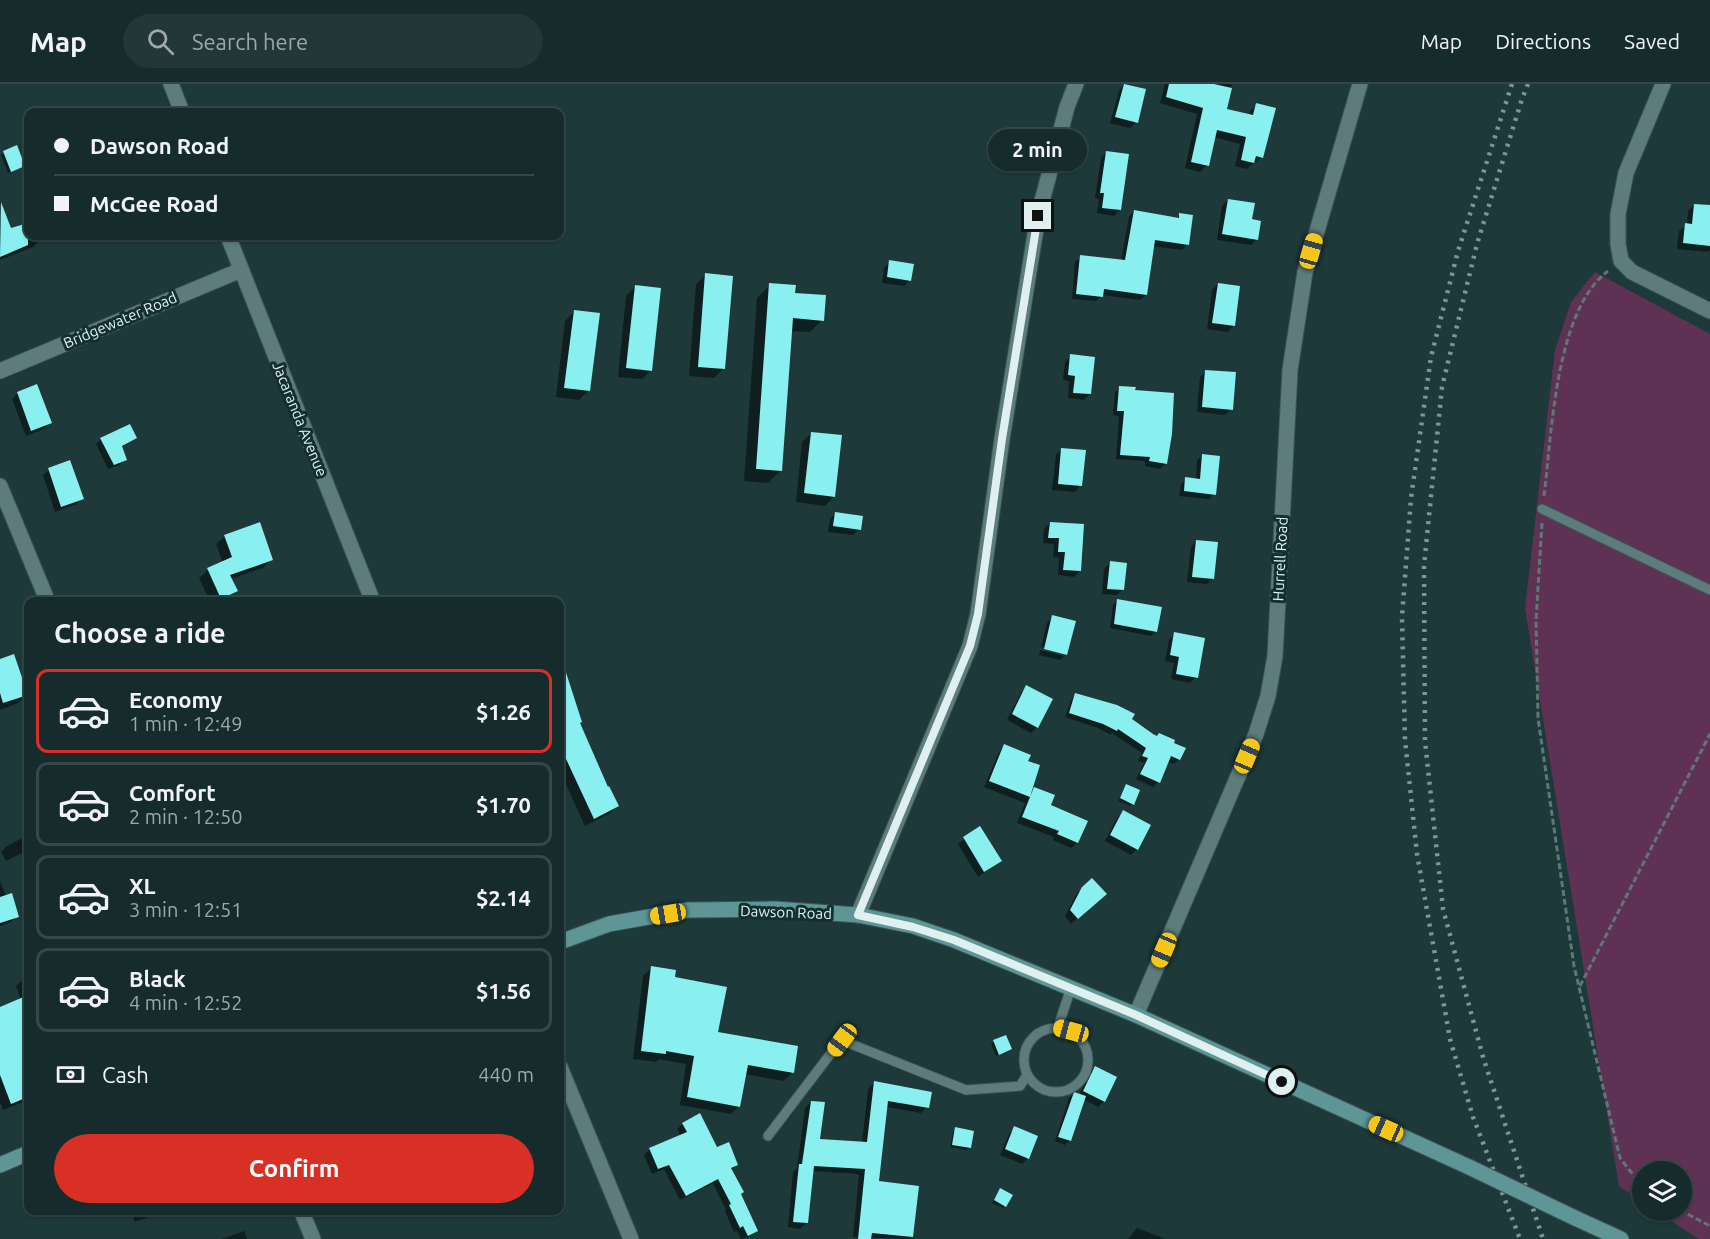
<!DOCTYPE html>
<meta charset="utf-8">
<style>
body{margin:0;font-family:Ubuntu,sans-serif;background:#233737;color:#f1f3f6;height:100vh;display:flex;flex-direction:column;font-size:22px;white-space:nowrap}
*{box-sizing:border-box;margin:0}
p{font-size:20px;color:#9ea7a9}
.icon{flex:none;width:33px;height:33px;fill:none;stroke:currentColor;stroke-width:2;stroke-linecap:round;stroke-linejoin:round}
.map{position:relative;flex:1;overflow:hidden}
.side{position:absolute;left:24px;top:513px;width:540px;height:618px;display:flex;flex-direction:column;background:#162b2b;border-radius:12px;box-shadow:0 2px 4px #0004,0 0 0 2px #354747}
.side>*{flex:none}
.guide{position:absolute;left:24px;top:24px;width:540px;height:132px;border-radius:12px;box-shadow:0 2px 4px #0004,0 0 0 2px #354747;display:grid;align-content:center;height:132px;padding:0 30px;background:#162b2b}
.controls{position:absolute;left:1632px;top:1077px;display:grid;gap:12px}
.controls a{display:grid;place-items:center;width:60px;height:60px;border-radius:50%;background:#162b2b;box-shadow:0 2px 4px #0004,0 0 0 2px #354747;font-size:30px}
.end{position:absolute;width:27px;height:27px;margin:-14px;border:8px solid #e0f0f0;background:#111;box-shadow:0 0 0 3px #111}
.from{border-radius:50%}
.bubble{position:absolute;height:42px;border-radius:21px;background:#162b2b;box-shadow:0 2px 4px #0004,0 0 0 2px #354747;font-size:20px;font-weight:700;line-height:42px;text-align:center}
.car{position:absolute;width:18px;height:36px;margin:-18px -9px;border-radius:8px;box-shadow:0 0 4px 2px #0007;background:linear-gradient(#f5c518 24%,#345 0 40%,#f5c518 0 76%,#345 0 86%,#f5c518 0)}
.guide b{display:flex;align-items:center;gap:21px;height:57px;font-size:22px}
.guide b+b{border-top:2px solid #354747}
.guide i{width:15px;height:15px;background:#f1f3f6}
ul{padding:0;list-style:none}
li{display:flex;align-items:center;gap:18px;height:84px;margin:0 12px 9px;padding:0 18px;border:3px solid #354747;border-radius:12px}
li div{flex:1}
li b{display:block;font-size:22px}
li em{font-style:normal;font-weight:700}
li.current{border-color:#d93025}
li>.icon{width:54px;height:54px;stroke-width:1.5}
h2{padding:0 30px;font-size:27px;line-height:72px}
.pay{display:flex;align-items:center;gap:15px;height:66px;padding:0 30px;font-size:22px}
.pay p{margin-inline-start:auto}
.cta{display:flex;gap:12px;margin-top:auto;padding:12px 30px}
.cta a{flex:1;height:69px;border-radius:36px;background:#d93025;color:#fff;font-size:24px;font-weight:700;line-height:69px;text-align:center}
header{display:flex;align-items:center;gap:36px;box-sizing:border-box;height:84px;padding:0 30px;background:#162b2b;border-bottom:2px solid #354747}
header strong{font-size:28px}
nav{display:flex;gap:33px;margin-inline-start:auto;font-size:21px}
.search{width:420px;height:54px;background:#233737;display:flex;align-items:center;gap:15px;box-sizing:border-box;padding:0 21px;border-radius:33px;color:#9ea7a9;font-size:22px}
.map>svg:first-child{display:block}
</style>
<header>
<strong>Map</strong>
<div class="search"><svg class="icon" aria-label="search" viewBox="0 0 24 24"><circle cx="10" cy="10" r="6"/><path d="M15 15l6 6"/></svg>Search here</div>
<nav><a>Map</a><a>Directions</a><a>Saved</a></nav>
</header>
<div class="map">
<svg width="1710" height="1155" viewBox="0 0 1710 1155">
<rect width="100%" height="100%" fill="#1d3939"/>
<path fill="#5f3255" d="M 1595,188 L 1710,250 L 1710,1155 L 1699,1155 L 1656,1127 L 1682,1126 L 1682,1088 L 1642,1088 L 1642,1118 L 1619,1102 L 1525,524 L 1555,266 L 1571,218 Z"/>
<path fill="#0007" d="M 1165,0 L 1232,0 L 1225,26 L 1249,32 L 1250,27 L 1257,21 L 1262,73 L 1246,85 L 1235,82 L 1240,60 L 1214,53 L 1207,81 L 1200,88 L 1185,84 L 1197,30 L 1160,19 Z
M 1124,1 L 1136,38 L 1130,44 L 1110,39 L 1119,7 Z
M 17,63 L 24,82 L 8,89 L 1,71 Z
M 1107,68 L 1120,126 L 1114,132 L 1097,129 L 1099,115 L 1095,114 L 1101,74 Z
M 1228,116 L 1251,136 L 1257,155 L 1251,161 L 1217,156 L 1222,122 Z
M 1694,121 L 1710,123 L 1710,166 L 1708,168 L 1677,165 L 1679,147 L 1687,141 L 1688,127 Z
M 1134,127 L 1176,135 L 1180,131 L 1188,160 L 1182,166 L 1153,162 L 1146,211 L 1140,216 L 1102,211 L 1096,217 L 1072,215 L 1075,178 L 1081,173 L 1121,177 L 1129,133 Z
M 6,136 L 10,146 L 28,141 L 28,152 L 38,152 L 39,157 L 33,163 L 0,176 L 0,138 Z
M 890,178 L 910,196 L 904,202 L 882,199 L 884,184 Z
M 706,191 L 724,284 L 714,294 L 689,292 L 696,200 Z
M 1218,200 L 1233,242 L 1228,248 L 1207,245 L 1212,206 Z
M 770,201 L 793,210 L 822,236 L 810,248 L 791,247 L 781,386 L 768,399 L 744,397 L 757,214 Z
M 635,203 L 651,286 L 642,295 L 618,293 L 626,212 Z
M 574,228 L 589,306 L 579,316 L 556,313 L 565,237 Z
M 1071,272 L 1090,310 L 1084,316 L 1068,314 L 1069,297 L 1063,296 L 1065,278 Z
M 1206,287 L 1231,325 L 1225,331 L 1197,328 L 1200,293 Z
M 36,302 L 50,339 L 44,345 L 26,352 L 12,315 L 17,310 Z
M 1120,304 L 1134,308 L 1173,311 L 1165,380 L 1160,385 L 1145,382 L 1145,377 L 1116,375 L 1119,332 L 1113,331 L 1115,308 Z
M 812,349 L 834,412 L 825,422 L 796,418 L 802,358 Z
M 135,354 L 121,364 L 125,376 L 120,381 L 108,385 L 96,360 L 101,355 Z
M 1062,365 L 1080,402 L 1075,408 L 1052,406 L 1056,371 Z
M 1203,371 L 1214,410 L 1209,415 L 1179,412 L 1181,400 L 1186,395 L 1196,396 L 1197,376 Z
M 49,386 L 82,414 L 77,420 L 55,428 L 43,391 Z
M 836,429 L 859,445 L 853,451 L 828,448 L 830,435 Z
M 1050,439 L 1080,487 L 1074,493 L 1058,491 L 1059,474 L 1053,473 L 1054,460 L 1043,459 L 1044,445 Z
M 225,452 L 272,475 L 263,484 L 230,495 L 236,507 L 227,515 L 222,518 L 210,518 L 199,494 L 208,486 L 223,479 L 216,460 Z
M 1196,457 L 1213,494 L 1207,500 L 1187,498 L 1191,463 Z
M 1110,479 L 1123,505 L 1117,511 L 1102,510 L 1104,485 Z
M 1118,516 L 1156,547 L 1151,552 L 1110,544 L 1113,521 Z
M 1053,533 L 1066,570 L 1060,576 L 1039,571 L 1040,566 L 1064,572 L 1064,569 L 1041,563 L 1047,539 Z
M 1175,550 L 1196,593 L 1190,599 L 1171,595 L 1174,579 L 1165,577 L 1169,556 Z
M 560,569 L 581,638 L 578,640 L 607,705 L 617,722 L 609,730 L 585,742 L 560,687 Z
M 0,576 L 27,610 L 18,619 L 0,626 Z
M 1027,603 L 1037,643 L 1031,649 L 1007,636 L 1021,609 Z
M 1076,611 L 1130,636 L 1157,653 L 1179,675 L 1174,680 L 1167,677 L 1158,698 L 1153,703 L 1136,695 L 1144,679 L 1138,677 L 1142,669 L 1112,649 L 1111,651 L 1098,644 L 1065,633 L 1071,616 Z
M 1004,662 L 1029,709 L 1034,704 L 1049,721 L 1086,738 L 1077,759 L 1071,764 L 1053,756 L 1054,753 L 1017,739 L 1025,719 L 984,703 L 999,668 Z
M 28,678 L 28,702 L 22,685 Z
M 1126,702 L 1132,720 L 1130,722 L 1118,717 Z
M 1123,728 L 1137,765 L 1131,771 L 1105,757 L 1117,734 Z
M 980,744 L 1000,777 L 978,793 L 958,760 Z
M 28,751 L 28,766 L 6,777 L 1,768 L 7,762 Z
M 0,797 L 6,812 L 17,832 L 11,838 L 0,842 Z
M 1083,804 L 1099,816 L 1071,840 L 1065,832 L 1076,811 Z
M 652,884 L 674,894 L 717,949 L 792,989 L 784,997 L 744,990 L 739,1022 L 731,1030 L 680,1021 L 686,980 L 659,975 L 656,978 L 633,975 L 643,892 Z
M 28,892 L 28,925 L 24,926 L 16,902 Z
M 10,920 L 28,972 L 28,1016 L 3,1026 L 0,1018 L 0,924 Z
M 994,958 L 1010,965 L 996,972 L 991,960 Z
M 1095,984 L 1104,1017 L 1098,1023 L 1083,1015 L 1070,1056 L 1065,1061 L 1055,1057 L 1069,1014 L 1074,1009 L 1079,1011 L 1089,990 Z
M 874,999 L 927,1023 L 921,1029 L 886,1023 L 877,1099 L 912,1152 L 909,1155 L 853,1153 L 859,1090 L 812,1087 L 806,1139 L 800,1145 L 788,1143 L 793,1088 L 797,1084 L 805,1024 L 811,1018 L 819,1057 L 862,1059 L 868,1005 Z
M 683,1040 L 737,1080 L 731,1086 L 756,1146 L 751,1152 L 741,1155 L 737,1147 L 734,1148 L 725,1127 L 726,1126 L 713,1099 L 680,1116 L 664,1085 L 652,1090 L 644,1071 L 650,1065 L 681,1052 L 677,1045 Z
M 1015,1044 L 1028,1074 L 1022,1080 L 1000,1071 L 1009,1050 Z
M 956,1045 L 969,1064 L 967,1066 L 950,1063 L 953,1048 Z
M 998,1108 L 1005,1122 L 1003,1124 L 992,1119 Z
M 131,1126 L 167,1126 L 135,1138 Z
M 1137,1144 L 1165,1155 L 1128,1155 Z
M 244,1147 L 247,1155 L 222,1155 Z"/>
<path fill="#8aefef" d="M 1124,0 L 1146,5 L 1138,39 L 1115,33 Z
M 1169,0 L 1214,0 L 1232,4 L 1227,25 L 1253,31 L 1256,19 L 1276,24 L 1263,74 L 1256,72 L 1254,79 L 1241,76 L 1246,53 L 1217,46 L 1209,82 L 1191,78 L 1203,24 L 1166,13 Z
M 17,61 L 25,82 L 11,88 L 3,67 Z
M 1106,67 L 1129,70 L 1121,126 L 1102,124 L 1104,109 L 1100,109 Z
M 1228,115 L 1255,119 L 1252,135 L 1261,137 L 1258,156 L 1222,150 Z
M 1,118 L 11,144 L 28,139 L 28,161 L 0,173 Z
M 1694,120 L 1710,121 L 1710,162 L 1683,159 L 1685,139 L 1692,140 Z
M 1134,126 L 1179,134 L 1179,129 L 1193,131 L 1189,161 L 1155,156 L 1147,211 L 1104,205 L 1103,213 L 1076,210 L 1080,171 L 1125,176 Z
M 889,176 L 914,180 L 911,197 L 887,193 Z
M 705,189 L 733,192 L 725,285 L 698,283 Z
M 769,199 L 796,201 L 795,209 L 826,211 L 824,237 L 793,234 L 782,387 L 756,385 Z
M 1218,199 L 1240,202 L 1235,242 L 1212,239 Z
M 635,201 L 661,204 L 652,287 L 626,284 Z
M 574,226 L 600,229 L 590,307 L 564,304 Z
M 1070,270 L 1095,273 L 1091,310 L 1073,309 L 1075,292 L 1068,291 Z
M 1205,286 L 1236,288 L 1233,326 L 1202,323 Z
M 37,300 L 52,339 L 31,347 L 17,308 Z
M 1119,302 L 1136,303 L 1135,306 L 1174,309 L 1172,350 L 1167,380 L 1149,377 L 1150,373 L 1120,371 L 1124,327 L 1117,327 Z
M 130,340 L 137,354 L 122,362 L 127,376 L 114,381 L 100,354 Z
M 811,348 L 842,351 L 835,413 L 804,409 Z
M 1061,364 L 1086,366 L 1082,402 L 1058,400 Z
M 1202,370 L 1220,372 L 1216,411 L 1184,407 L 1185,393 L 1200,395 Z
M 70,376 L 84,415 L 61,423 L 48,384 Z
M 835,428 L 863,432 L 861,446 L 833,442 Z
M 260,438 L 273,476 L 230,491 L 238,507 L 221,515 L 207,484 L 232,473 L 224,451 Z
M 1050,438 L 1084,440 L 1081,487 L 1063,486 L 1065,468 L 1058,468 L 1059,454 L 1048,454 Z
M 1196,456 L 1218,458 L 1214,495 L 1192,493 Z
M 1110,477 L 1127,479 L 1124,506 L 1107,505 Z
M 1117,515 L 1162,523 L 1157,548 L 1114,540 Z
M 1052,531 L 1076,537 L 1067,571 L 1044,565 Z
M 1174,548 L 1205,554 L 1198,594 L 1176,590 L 1179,573 L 1170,571 Z
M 14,570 L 28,611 L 3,619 L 0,609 L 0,575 Z
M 562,576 L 582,638 L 580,639 L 608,703 L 609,702 L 619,722 L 594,735 L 560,662 L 560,577 Z
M 1026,601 L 1053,615 L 1038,644 L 1012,630 Z
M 1075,609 L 1117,621 L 1135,630 L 1132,635 L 1153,650 L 1157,652 L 1159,649 L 1175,656 L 1174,659 L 1186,664 L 1180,676 L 1171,672 L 1160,699 L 1140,690 L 1148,674 L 1142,672 L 1146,664 L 1118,645 L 1117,647 L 1103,640 L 1069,629 Z
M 1004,660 L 1031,671 L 1028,677 L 1040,681 L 1030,713 L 1034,703 L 1055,711 L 1051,721 L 1088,737 L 1078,759 L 1057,750 L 1059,747 L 1022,733 L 1030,713 L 989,697 Z
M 1126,700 L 1140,706 L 1134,721 L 1120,714 Z
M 1123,726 L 1151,741 L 1138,766 L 1110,751 Z
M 980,742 L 1002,777 L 984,788 L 963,753 Z
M 1092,794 L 1107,810 L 1078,835 L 1070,826 L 1082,803 Z
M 12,809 L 19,833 L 0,839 L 0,813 Z
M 651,882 L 676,886 L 675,893 L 727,903 L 718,948 L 798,962 L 794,989 L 748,981 L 740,1023 L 687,1013 L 694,972 L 666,967 L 666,970 L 641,967 Z
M 28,911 L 28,1013 L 11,1020 L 0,991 L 0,923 Z
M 1006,951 L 1012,965 L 999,971 L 993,956 Z
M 1095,982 L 1117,993 L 1105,1018 L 1083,1007 Z
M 874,997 L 932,1008 L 929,1024 L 888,1017 L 879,1097 L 919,1102 L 913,1153 L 872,1149 L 871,1155 L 858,1155 L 865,1085 L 814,1082 L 808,1139 L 793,1138 L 799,1080 L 802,1080 L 811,1017 L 825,1018 L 820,1055 L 867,1058 Z
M 1074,1008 L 1086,1012 L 1071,1057 L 1058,1053 Z
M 700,1029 L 717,1063 L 729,1058 L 738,1081 L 731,1084 L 744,1108 L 741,1110 L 758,1147 L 748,1152 L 743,1142 L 740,1144 L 729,1121 L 731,1120 L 718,1095 L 686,1112 L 669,1081 L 658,1085 L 649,1064 L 687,1048 L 682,1039 Z
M 1014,1042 L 1038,1052 L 1029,1075 L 1005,1065 Z
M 955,1043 L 974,1047 L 971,1064 L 952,1061 Z
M 1000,1104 L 1013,1111 L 1006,1123 L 994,1116 Z"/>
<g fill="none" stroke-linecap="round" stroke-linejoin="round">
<defs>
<path id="lane" d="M 1542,425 L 1710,506
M 1058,943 L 1071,904
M1024 976a32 32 0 1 1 64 0a32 32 0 1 1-64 0Z
M 768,1052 L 841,956 L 966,1006 L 1020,1002 L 1027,991"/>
<path id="street" d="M 171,0 L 182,28
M 1663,0 L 1626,89 L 1618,130 L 1618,160 L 1621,177 L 1632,188 L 1710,227
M 228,152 L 373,518
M 0,287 L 241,186
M 0,402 L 48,518
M 858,831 L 970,562 L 978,530 L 1002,355 L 1038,132 L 1067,23 L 1076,0
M 1136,931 L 1256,650 L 1268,612 L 1275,572 L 1290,286 L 1305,188 L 1360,0
M 560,983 L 631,1155
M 301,1126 L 313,1155"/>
<path id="secondary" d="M 560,858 L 609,840 L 688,826 L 775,825 L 858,831 L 913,842 L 954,856 L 1136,931 L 1469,1083
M 0,1081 L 28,1069
M 1575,1134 L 1621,1155"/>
</defs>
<use href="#lane" stroke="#3c5657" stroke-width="11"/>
<use href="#street" stroke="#3c5657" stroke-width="17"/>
<use href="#secondary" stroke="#3c5657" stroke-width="17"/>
<path stroke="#5f7777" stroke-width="3" stroke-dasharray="6 3" stroke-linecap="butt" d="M 1544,412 C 1552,349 1555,227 1608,187
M 1542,439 L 1536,536 L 1538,634 L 1574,882 L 1620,1074 L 1642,1102
M 1580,902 L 1710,650
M 1680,1126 L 1710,1142"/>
<use href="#lane" stroke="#5e7c7c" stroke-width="9"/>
<use href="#street" stroke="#5e7c7c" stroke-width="15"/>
<use href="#secondary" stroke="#5e9596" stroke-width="15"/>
<path stroke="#809696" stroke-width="4.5" stroke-dasharray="3 6" stroke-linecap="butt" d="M 1512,0 L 1458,167 L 1431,273 L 1411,414 L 1402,533 L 1405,656 L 1417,770 L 1450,955 L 1473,1033 L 1520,1155
M 1528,0 L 1522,15 L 1477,160 L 1442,303 L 1424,482 L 1425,657 L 1443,825 L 1483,973 L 1543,1155"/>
<defs>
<path id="secondary-bridge" d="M 1469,1083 L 1575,1134"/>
</defs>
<use href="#secondary-bridge" stroke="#3c5657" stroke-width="17" stroke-linecap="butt"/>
<use href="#secondary-bridge" stroke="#5e9596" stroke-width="15"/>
</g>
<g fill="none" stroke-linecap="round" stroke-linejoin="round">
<path stroke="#e0f0f0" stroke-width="8" d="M 1038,132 L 1002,355 L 978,530 L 970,562 L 858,831 L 913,843 L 954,856 L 1136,931 L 1282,998"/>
</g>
<g text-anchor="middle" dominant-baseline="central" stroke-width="6" stroke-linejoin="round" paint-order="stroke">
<g font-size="15" fill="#e0f0f0" stroke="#132f2f">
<text transform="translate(120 236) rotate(-23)">Bridgewater Road</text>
<text transform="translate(300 335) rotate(68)">Jacaranda Avenue</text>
<text transform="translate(1280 475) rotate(-87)">Hurrell Road</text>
<text transform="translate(786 828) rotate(2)">Dawson Road</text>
</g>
</g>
</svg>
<div class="controls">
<a><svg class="icon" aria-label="layers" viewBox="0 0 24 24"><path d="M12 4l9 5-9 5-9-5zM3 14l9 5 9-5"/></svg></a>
</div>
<i class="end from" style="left:1282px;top:998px"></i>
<i class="end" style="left:1038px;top:132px"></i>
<div class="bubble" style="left:988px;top:45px;width:99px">2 min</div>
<i class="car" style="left:1311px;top:167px;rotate:16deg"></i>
<i class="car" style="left:1247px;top:672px;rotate:23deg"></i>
<i class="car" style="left:668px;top:830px;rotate:260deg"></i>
<i class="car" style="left:1164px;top:866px;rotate:203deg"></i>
<i class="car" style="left:1071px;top:947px;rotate:285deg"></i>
<i class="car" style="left:842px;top:956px;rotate:217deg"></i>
<i class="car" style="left:1386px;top:1045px;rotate:294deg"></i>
<div class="guide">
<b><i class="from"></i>Dawson Road</b>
<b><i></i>McGee Road</b>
</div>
<section class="side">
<h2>Choose a ride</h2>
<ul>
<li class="current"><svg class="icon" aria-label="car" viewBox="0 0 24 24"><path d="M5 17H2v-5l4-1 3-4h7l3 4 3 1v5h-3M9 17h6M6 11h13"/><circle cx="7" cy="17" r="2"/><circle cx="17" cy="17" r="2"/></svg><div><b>Economy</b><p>1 min · 12:49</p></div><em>$1.26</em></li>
<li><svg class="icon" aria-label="car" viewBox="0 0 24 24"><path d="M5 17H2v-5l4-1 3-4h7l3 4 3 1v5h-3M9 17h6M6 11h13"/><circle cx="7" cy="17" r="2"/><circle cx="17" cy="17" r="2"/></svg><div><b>Comfort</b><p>2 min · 12:50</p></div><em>$1.70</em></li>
<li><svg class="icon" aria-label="car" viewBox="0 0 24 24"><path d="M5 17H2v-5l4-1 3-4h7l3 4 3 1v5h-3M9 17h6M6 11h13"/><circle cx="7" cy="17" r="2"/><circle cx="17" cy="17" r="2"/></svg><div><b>XL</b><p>3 min · 12:51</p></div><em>$2.14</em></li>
<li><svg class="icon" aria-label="car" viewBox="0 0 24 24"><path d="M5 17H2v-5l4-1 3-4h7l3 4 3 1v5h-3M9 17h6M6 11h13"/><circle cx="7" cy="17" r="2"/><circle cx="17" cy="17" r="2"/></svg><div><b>Black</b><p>4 min · 12:52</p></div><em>$1.56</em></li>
</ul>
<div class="pay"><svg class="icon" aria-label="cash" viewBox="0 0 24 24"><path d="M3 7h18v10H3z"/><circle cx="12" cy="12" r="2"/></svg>Cash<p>440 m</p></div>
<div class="cta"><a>Confirm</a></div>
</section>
</div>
